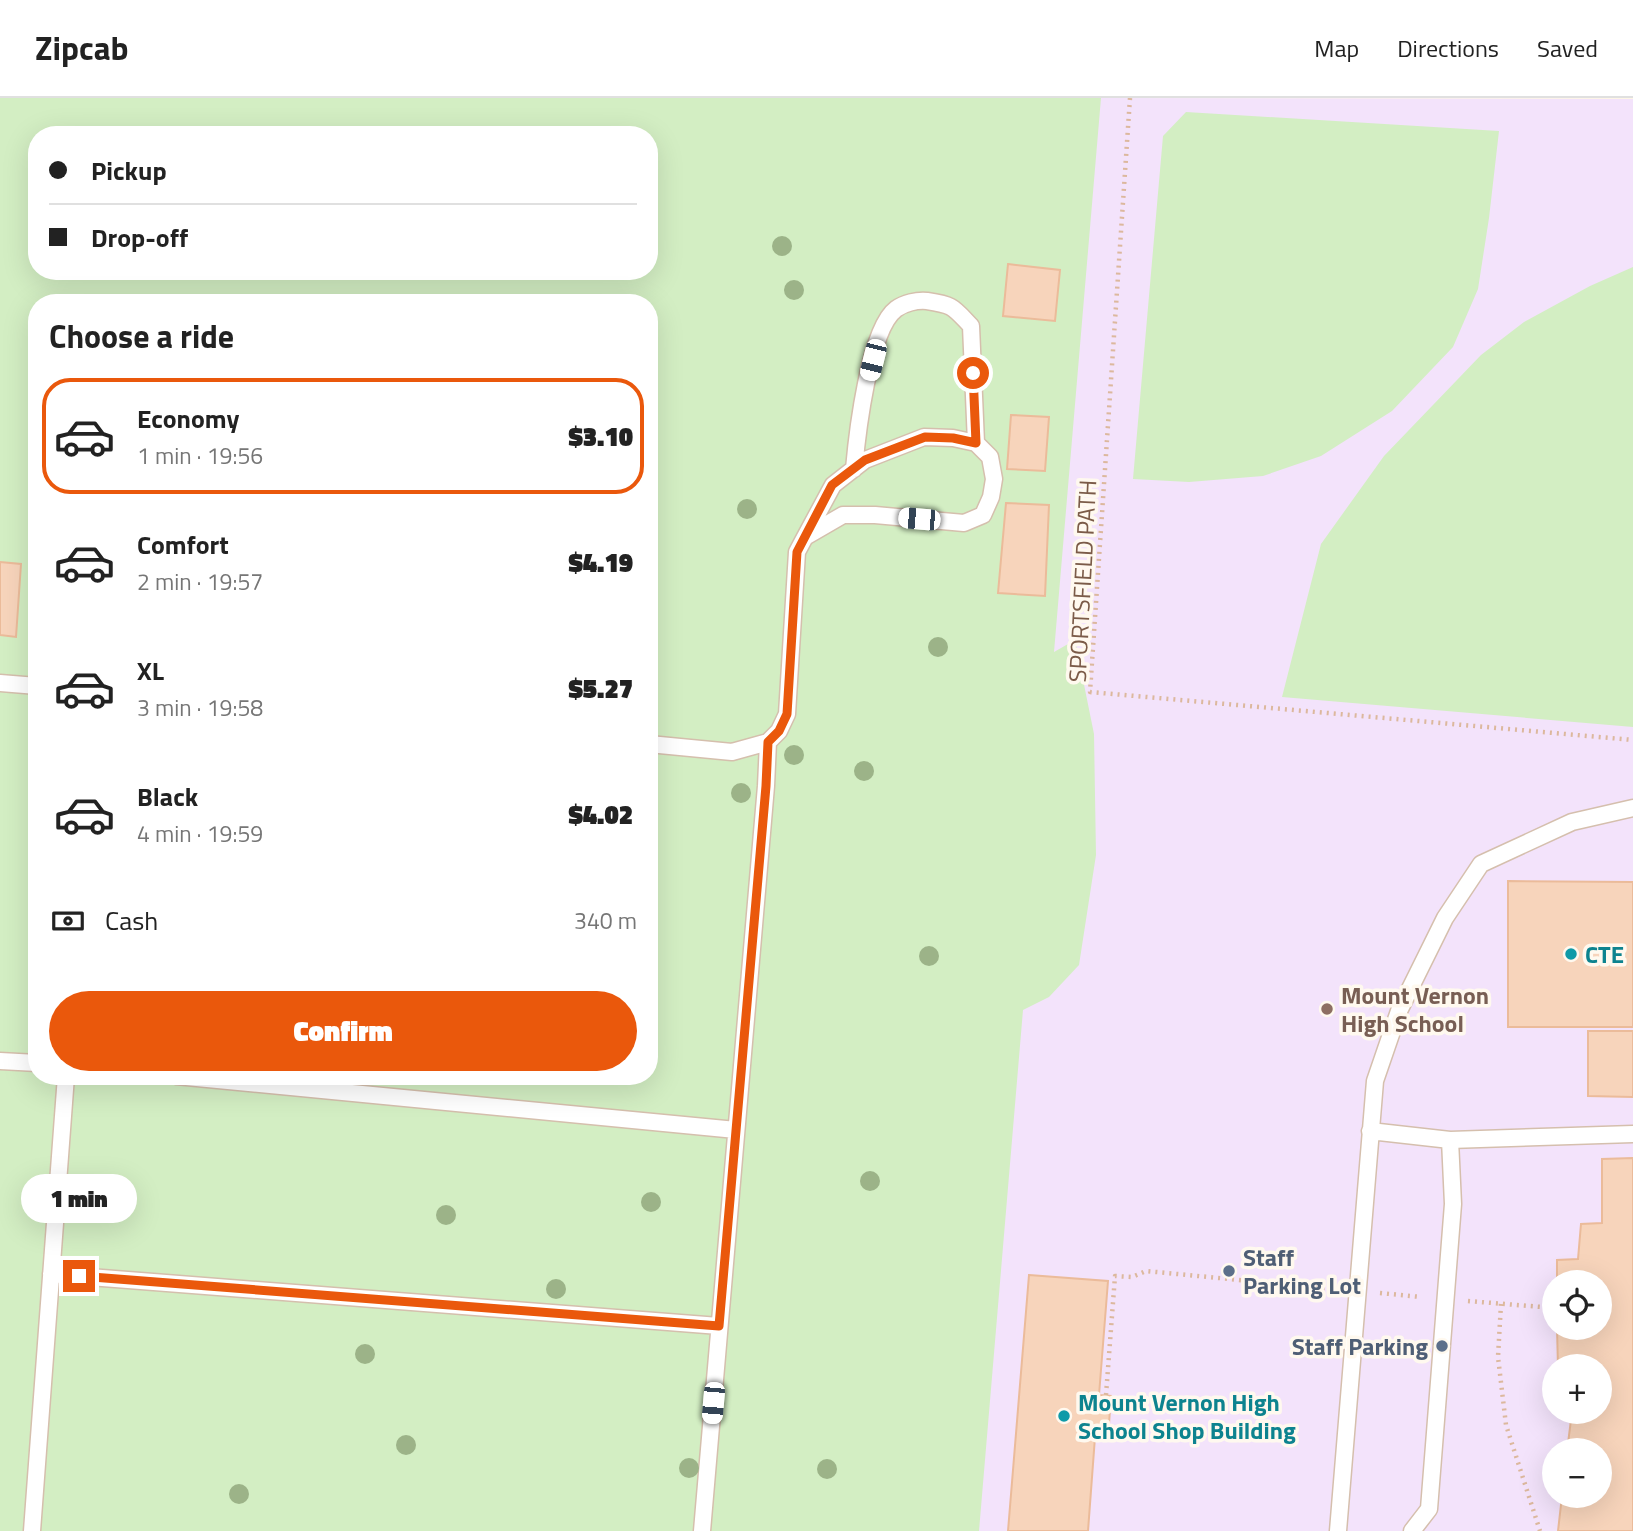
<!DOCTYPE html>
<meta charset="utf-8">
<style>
body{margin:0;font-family:"Titillium Web",sans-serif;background:#f2f2f2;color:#222;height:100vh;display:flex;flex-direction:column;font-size:26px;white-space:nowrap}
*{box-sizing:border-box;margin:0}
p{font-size:23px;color:#767676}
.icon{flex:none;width:38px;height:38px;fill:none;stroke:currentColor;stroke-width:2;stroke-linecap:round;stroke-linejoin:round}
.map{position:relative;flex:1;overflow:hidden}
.drawer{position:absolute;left:28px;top:196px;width:630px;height:791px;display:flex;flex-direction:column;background:#fff;border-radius:28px;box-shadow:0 7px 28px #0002}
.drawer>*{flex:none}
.guide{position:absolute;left:28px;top:28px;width:630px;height:154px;border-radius:28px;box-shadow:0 7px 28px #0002;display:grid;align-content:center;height:154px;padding:0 21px;background:#fff}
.fabs{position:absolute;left:1542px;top:1172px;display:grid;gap:14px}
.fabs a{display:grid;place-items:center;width:70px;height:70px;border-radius:50%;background:#fff;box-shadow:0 7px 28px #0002;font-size:35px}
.end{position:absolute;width:32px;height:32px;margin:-16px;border:9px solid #ea580c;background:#fff;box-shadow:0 0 0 4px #fff}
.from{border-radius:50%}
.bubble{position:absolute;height:49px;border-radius:24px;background:#fff;box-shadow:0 7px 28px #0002;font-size:23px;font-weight:800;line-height:49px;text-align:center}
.car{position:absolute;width:21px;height:42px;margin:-21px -10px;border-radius:9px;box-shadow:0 0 5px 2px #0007;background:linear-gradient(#fff 24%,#345 0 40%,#fff 0 76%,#345 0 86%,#fff 0)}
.guide b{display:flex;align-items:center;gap:24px;height:66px;font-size:26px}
.guide b+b{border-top:2px solid #e0e0e0}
.guide i{width:18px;height:18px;background:#222}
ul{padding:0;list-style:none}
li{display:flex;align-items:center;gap:21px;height:116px;margin:0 14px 10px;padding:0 7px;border:4px solid transparent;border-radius:28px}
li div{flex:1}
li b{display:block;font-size:26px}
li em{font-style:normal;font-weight:800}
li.on{border-color:#ea580c}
li>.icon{width:63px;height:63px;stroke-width:1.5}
h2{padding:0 21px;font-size:32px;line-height:84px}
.pay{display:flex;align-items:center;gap:18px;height:77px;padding:0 21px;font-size:26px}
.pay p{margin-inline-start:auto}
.cta{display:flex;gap:14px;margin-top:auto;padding:14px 21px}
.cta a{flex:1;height:80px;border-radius:42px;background:#ea580c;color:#fff;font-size:28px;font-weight:800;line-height:80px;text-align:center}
header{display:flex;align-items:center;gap:42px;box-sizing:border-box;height:98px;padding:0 35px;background:#fff;border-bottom:2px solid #e0e0e0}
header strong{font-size:33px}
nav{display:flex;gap:38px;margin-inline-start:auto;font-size:24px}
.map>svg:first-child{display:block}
</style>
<header>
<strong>Zipcab</strong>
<nav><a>Map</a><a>Directions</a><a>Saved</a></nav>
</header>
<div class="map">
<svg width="1633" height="1433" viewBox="0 0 1633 1433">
<rect width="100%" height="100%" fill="#fef6e6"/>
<path fill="#f3e3fb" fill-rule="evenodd" d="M 1097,0 L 1633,1 L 1633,1433 L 977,1433 ZM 1554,1185 L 1600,1185 L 1600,1230 L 1554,1230 ZM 1554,1269 L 1600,1269 L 1600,1314 L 1554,1314 ZM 1554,1353 L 1600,1353 L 1600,1398 L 1554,1398 Z"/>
<path fill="#d3eec3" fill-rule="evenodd" d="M 0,0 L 1101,0 L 1054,554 L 1075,542 L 1094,636 L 1096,757 L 1079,867 L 1049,899 L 1023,912 L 979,1433 L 0,1433 ZM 37,37 L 649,37 L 649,173 L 37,173 ZM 37,205 L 649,205 L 649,978 L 37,978 Z
M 1186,14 L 1499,33 L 1489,120 L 1478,191 L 1453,249 L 1392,313 L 1321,358 L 1263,378 L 1189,384 L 1133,381 L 1163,38 Z
M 1633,169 L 1633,629 L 1282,599 L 1321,446 L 1384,358 L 1481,257 L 1524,224 L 1590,188 Z"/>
<path fill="#f7d4bb" stroke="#ebbb9a" stroke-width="2" d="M 1008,166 L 1060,172 L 1055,223 L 1003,218 Z
M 1011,317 L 1049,319 L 1045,373 L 1007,371 Z
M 1006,405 L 1049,407 L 1045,498 L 998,495 Z
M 0,464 L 21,466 L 16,539 L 0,537 Z
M 1508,783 L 1633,784 L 1633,929 L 1508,929 Z
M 1588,933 L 1633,933 L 1633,999 L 1588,998 Z
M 1633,1060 L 1633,1433 L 1558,1433 L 1562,1398 L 1600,1398 L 1600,1353 L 1567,1353 L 1572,1314 L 1600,1314 L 1600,1269 L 1558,1269 L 1557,1230 L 1600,1230 L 1600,1185 L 1557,1185 L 1557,1162 L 1578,1161 L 1581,1126 L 1602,1125 L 1602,1061 Z
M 1029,1177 L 1108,1183 L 1099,1297 L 1111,1298 L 1108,1340 L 1095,1339 L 1088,1433 L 1008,1433 Z"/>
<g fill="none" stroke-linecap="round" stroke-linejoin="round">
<defs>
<path id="lane" d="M 854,371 C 857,337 869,231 896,211 C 904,205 917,202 927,203 C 954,207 953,209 971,228 L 976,345
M 0,585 L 37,588
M 768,644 L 779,633 L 787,616 L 797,454 L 805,439 L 843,417 L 875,417 L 964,425 L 983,417 L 991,399 L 994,381 L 990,359 L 976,345 L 953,340 L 924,339 L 865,362 L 833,387 L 805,439
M 649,646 L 732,654 L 768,644 L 766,688 L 702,1433
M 0,963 L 37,965
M 176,978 L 736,1032
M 1370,1033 L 1450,1042 L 1633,1036
M 51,1176 L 719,1228
M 32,1433 L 66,978
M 1338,1433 L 1375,983 L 1399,913 L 1445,820 L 1481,766 L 1572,724 L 1633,710
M 1412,1433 L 1429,1411 L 1453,1106 L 1450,1042"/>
</defs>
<use href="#lane" stroke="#d5bfad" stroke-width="19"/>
<path stroke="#dcb89d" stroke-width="4.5" stroke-dasharray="2 5" stroke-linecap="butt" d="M 1130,0 L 1090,594 L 1633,642
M 1380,1195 L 1421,1199
M 1468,1203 L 1554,1210
M 1501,1206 L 1498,1259 L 1506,1327 L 1540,1433
M 1106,1297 L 1115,1178 L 1132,1179 L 1146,1173 L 1333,1191"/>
<use href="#lane" stroke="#fff" stroke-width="16"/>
</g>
<g fill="#9cb388">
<circle cx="782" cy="148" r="10"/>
<circle cx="794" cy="192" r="10"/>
<circle cx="747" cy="411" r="10"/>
<circle cx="938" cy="549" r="10"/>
<circle cx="794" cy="657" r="10"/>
<circle cx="864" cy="673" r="10"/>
<circle cx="741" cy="695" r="10"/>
<circle cx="929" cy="858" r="10"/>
<circle cx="870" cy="1083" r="10"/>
<circle cx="651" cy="1104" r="10"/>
<circle cx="446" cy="1117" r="10"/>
<circle cx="556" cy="1191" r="10"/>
<circle cx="365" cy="1256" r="10"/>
<circle cx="406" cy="1347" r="10"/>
<circle cx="689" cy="1370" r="10"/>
<circle cx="827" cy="1371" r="10"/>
<circle cx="239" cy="1396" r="10"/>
</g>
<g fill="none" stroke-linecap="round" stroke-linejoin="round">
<path stroke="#ea580c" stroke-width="9" d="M 79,1178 L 719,1228 L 766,688 L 768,644 L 779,633 L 787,616 L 797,454 L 832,387 L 865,362 L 925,339 L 953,340 L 976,345 L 973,275"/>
</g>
<g fill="#0f9aa8" stroke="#fff9ef" stroke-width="2.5">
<circle cx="1571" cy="856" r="7"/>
<circle cx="1064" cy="1318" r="7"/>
</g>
<circle fill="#8d6e63" stroke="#fff9ef" stroke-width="2.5" cx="1327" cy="911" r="7"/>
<g fill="#5c6f8a" stroke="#fff9ef" stroke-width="2.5">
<circle cx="1229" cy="1173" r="7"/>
<circle cx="1442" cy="1248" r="7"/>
</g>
<g text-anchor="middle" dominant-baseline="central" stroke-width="7" stroke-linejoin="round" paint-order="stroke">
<g font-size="24" fill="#7b5b48" stroke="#fff9ef">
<text transform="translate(1082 483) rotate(-87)">SPORTSFIELD PATH</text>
</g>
<g font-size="24" font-weight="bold" fill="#0d838f" stroke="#fff9ef" text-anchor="start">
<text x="1585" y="856">CTE</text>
<text x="1078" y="1304">Mount Vernon High<tspan x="1078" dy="28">School Shop Building</tspan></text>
</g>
<g font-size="24" font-weight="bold" fill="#785e54" stroke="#fff9ef" text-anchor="start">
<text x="1341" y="897">Mount Vernon<tspan x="1341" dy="28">High School</tspan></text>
</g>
<g font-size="24" font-weight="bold" fill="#4e5e75" stroke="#fff9ef" text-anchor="start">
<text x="1243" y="1159">Staff<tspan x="1243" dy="28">Parking Lot</tspan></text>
<text x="1428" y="1248" text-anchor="end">Staff Parking</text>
</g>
</g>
</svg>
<div class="fabs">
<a><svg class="icon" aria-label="locate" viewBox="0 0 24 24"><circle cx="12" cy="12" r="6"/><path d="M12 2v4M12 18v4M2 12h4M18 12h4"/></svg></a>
<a>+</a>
<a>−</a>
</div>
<i class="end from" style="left:973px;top:275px"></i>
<i class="end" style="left:79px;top:1178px"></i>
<div class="bubble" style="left:21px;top:1076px;width:116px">1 min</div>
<i class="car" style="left:873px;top:262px;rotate:194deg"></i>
<i class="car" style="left:919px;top:421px;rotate:275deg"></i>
<i class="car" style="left:713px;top:1305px;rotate:185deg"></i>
<div class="guide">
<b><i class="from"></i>Pickup</b>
<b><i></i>Drop-off</b>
</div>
<section class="drawer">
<h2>Choose a ride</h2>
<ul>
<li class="on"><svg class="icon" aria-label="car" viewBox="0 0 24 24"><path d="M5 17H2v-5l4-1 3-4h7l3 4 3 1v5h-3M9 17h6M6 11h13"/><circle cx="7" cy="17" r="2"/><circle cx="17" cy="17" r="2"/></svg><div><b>Economy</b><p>1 min · 19:56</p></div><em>$3.10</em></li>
<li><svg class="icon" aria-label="car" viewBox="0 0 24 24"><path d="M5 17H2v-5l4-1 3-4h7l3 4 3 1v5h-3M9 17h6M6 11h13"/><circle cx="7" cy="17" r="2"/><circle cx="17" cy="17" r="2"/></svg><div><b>Comfort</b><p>2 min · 19:57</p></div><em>$4.19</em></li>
<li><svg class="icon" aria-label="car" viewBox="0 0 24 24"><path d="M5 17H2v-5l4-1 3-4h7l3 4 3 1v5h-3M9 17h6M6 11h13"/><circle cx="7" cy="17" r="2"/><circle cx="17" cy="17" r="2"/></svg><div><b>XL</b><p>3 min · 19:58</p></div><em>$5.27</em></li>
<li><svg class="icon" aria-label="car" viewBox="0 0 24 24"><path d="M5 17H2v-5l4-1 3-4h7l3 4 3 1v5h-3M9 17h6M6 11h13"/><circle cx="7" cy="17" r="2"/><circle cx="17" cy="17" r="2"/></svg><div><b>Black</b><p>4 min · 19:59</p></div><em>$4.02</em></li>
</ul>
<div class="pay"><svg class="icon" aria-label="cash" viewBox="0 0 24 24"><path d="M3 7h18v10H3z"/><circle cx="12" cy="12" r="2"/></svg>Cash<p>340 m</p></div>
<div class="cta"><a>Confirm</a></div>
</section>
</div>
